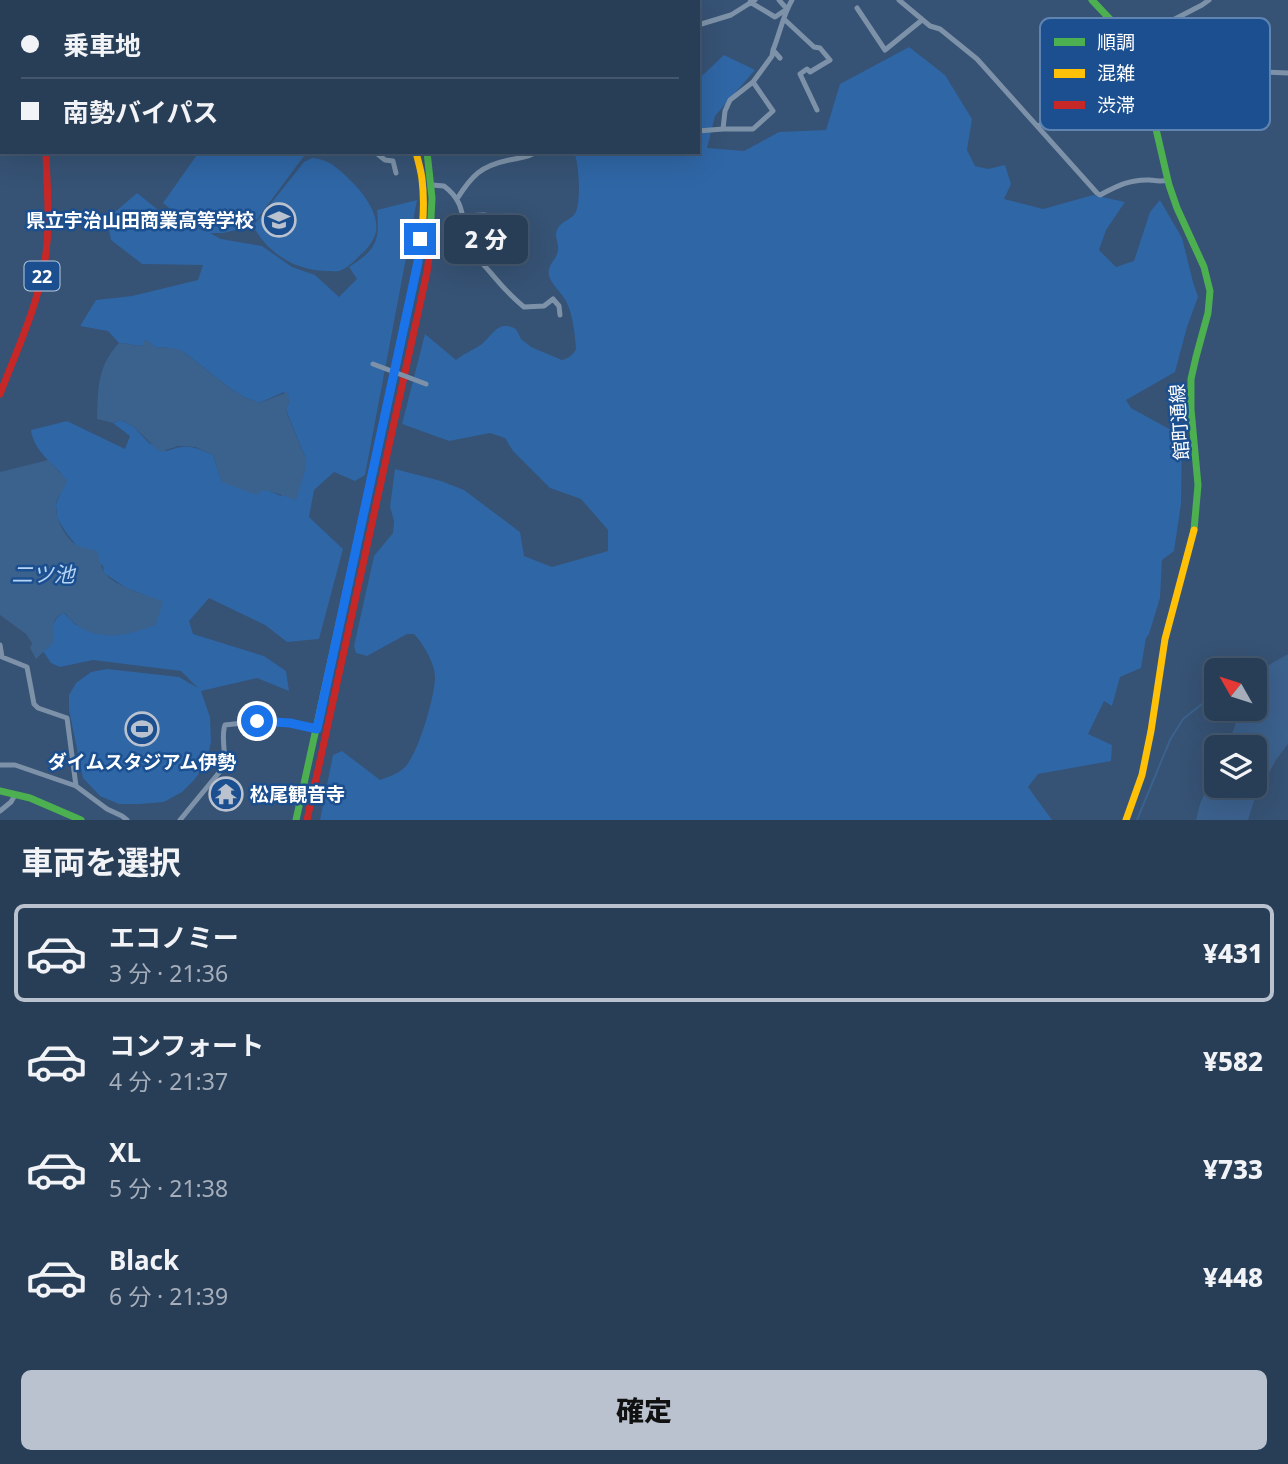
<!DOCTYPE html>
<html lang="ja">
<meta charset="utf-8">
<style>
body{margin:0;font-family:"Noto Sans","Noto Sans JP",sans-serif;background:#344961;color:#f1f3f6;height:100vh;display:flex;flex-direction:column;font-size:26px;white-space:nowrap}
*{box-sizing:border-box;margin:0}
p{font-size:23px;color:#a5aeba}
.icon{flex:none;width:38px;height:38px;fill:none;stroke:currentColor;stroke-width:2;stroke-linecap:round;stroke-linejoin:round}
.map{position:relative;height:820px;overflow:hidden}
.panel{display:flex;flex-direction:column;background:#283e57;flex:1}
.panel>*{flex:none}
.banner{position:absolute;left:0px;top:0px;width:700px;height:154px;box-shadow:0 7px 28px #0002,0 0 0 2px #44576d;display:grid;align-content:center;height:154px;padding:0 21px;background:#283e57}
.needle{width:46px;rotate:309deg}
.buttons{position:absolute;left:1204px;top:658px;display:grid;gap:14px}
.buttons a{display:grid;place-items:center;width:63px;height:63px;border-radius:10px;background:#283e57;box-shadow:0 7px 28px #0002,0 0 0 2px #44576d;font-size:35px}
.end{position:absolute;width:32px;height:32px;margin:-16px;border:9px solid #1a73e8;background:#fff;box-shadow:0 0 0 4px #fff}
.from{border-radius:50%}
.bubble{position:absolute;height:49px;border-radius:10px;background:#283e57;box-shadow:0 7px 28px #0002,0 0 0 2px #44576d;font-size:23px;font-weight:800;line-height:49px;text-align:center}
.banner b{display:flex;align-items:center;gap:24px;height:66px;font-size:26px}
.banner b+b{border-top:2px solid #44576d}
.banner i{width:18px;height:18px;background:#f1f3f6}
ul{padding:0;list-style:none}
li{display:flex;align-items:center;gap:21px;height:98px;margin:0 14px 10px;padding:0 7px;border:4px solid transparent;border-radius:10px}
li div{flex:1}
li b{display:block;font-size:26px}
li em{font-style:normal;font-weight:800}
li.selected{border-color:#b9c2ce}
li>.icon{width:63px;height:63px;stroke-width:1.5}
h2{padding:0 21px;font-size:32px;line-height:84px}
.button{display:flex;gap:14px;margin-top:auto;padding:14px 21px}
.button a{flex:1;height:80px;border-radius:10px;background:#b9c2ce;color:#111;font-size:28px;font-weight:800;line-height:80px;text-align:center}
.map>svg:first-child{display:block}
</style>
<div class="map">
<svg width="1288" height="820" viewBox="0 0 1288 820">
<rect width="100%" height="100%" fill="#365274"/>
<path fill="#2f66a5" d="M 909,47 L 945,75 L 972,119 L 967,150 L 975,166 L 988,169 L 1005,165 L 1011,184 L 1004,199 L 1043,209 L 1093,195 L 1125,202 L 1106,230 L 1099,250 L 1116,267 L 1134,261 L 1150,212 L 1160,200 L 1182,238 L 1193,282 L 1198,297 L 1187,327 L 1175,372 L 1126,400 L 1131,408 L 1182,436 L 1181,504 L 1174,551 L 1162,560 L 1160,598 L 1149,634 L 1146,638 L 1141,668 L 1120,677 L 1112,706 L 1104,701 L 1088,734 L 1112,745 L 1111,761 L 1038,774 L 1028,787 L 1052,820 L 320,820 L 333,755 L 342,751 L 380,780 C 387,777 398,774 404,768 C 418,755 435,696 435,677 C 435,664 423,643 414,634 L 407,634 L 367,656 L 356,653 L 354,646 L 374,556 L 393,533 L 394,521 L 390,507 L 395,469 L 441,481 L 464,490 L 520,532 L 524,556 L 552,567 L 608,551 L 608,530 L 581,499 L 550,488 L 513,451 L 505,438 L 490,433 L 449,441 L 402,424 L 425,334 L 456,360 C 464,353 474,350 482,344 C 493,334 499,319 516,329 L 521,339 L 531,347 L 562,360 C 569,358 573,355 576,349 C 575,334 573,315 566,301 C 561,291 546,281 549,269 C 551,262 558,257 558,249 C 559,242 553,236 558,228 C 561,222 569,220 574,215 C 582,206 579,162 574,152 L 698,152 L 698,78 L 704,74 L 724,55 L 755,70 L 715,116 L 707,148 L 744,151 L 779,132 L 826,130 L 840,84 Z
M 199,152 L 307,152 L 252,226 L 223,233 L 210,233 L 221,239 L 262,246 L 292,267 L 315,275 L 339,297 L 357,279 L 349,267 C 376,250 380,241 377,210 L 417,200 L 365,475 L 355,481 L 334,472 L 314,490 L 309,517 L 343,549 L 319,639 L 287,642 L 265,625 L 209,598 L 189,621 L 193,634 L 264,656 L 286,671 L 289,691 L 257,678 L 201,691 L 210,717 L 211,741 L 207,761 L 195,779 L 182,792 L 164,802 L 140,804 L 119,804 L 100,796 L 83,778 L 69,710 L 69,695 L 76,683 L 91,672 L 107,669 L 179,677 L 198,688 L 181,671 L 93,660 L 60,667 L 51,663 L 43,651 L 49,647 C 51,635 51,618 64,613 L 76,625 L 145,595 L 126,588 L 104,573 L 103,566 L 76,545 L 67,534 L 57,518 L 56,504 L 61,492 L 61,473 C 49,461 33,448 31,430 L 67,421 L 125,449 L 130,436 L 113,423 L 121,420 L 134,427 L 149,443 L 167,451 C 186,443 195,447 213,455 L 222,482 L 259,491 L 270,491 L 281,496 L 306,459 L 286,410 L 289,402 L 284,392 L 259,403 L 244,397 L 231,389 L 185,353 L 165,347 L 156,348 L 146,340 L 142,346 C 134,346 127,343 119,343 L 108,331 L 80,326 L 96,300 L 132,296 L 198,280 L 203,265 L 142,264 L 111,240 L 107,219 L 137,193 L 162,213 L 206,232 L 179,216 L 163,203 Z
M 312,158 C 331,159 343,173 356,186 C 369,201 385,224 371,243 C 368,248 364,252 360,255 C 355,261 346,269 339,271 C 335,272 331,271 328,271 C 296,271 268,254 253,226 L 304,162 Z"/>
<path fill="#3b618d" d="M 146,339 L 156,348 L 165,347 L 181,350 L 231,389 L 244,397 L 259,403 L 288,392 L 289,402 L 286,411 L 306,459 L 306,467 L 296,500 L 270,491 L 260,491 L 257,495 L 222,482 L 213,455 L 195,447 L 178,446 L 160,452 L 134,427 L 121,420 L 113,423 L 97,419 C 98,389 97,366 119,343 C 127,343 134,346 142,346 Z
M 48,460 L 67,480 C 65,490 57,495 56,505 C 55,518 65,537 75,544 C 81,548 91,549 97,551 C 99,558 101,568 105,573 C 114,586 148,596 163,601 L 156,625 C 131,634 101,643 77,625 C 72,622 69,617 65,613 C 51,616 52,630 54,642 L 36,659 L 30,648 L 32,643 L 26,634 L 0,615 L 0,472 Z
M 1288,654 L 1288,744 L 1276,760 L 1255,798 L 1248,820 L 1196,820 L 1200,804 L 1216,766 L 1216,786 L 1255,786 L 1255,747 L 1227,747 L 1241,709 L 1255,709 L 1255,673 Z"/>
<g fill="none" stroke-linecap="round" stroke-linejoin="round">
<path stroke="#3b618d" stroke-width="2" d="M 1137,820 L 1170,740 L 1183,719 L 1216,693"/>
<path stroke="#7d92a8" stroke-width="5" d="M 10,0 L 14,2
M 148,0 L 150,2
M 514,0 L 515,2
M 665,0 L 667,2
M 779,0 L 787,9
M 899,0 L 930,26 L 940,29 L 977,59 L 1097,193 L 1100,195 C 1117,186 1130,179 1150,180 C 1157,181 1161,182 1168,180
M 480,1 L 481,2
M 107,2 L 107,0
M 348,2 L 351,0
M 555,2 L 556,0
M 750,2 L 775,17 L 787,9
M 857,8 L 885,50 L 922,20
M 785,20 L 814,47 L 820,48 L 830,60 L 810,72 L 807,69 L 800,74 L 817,110
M 698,25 L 731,15 L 755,0
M 780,58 L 773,50 C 780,33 783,15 792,0
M 1155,125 L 1210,111 L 1216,108 L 1249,77 L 1262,72 L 1288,73
M 1038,127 L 1134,38 L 1171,21 L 1202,5 L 1209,0
M 723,129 L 753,129 L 773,111 L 753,82
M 698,131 L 723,129 L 725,111 L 730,100 L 753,82 L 772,56 L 773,50
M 375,152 L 385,160 L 393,161 L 396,173
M 432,185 L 444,186 C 469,205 459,222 470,245 C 474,255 482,263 490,272 C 502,286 509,295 524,307 L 544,306 L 553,299 L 559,306 L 560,315
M 457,199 C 472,175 481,166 509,160 C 518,158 528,158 536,152
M 464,216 L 484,215 L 513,221
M 495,217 L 500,232 L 511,247
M 0,645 L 2,657 L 27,667 L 34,704 L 38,708 L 67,718 L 76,786
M 0,765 L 15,765 L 76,786 L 107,809 L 122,816 L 127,820
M 0,811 L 11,802 L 15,795
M 180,820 L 222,769 C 228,754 220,739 225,725 C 260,721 281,720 316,729"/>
<path stroke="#4caf50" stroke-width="7" d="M 324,0 L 326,2
M 341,0 L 343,2
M 1092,0 L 1122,32 L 1136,57 L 1149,99 L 1169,185 L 1177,208 L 1204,267 L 1210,291 L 1208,313 L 1196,357 L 1191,379 L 1191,409 L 1198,485 L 1194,530
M 427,152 L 432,198 L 429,257
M 0,791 L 30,798 L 81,820
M 296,820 L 404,328"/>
<path stroke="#ffc107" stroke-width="7" d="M 80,2 L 81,0
M 404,328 C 414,282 428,227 422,179 C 421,170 418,161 416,152
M 1126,820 L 1142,775 L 1151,731 L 1165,639 L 1194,530"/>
<path stroke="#c62828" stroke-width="7" d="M 0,394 C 16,352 36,310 44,266 C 51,228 47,190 46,152
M 307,820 L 427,272 L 429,257"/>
<path stroke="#7d92a8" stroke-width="5" d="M 373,364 L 426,384"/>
</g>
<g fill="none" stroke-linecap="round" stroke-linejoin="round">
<path stroke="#1a73e8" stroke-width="9" d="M 257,721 L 290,723 L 317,729 L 418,262 L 420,239"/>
</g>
<defs>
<symbol id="school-ring" viewBox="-11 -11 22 22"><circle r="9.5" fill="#1b4f8f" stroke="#b9c2ce" stroke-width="1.5"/><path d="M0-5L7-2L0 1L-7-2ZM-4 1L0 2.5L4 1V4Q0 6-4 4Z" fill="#b9c2ce"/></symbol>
<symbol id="stadium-ring" viewBox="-11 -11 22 22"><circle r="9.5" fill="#1b4f8f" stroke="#b9c2ce" stroke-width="1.5"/><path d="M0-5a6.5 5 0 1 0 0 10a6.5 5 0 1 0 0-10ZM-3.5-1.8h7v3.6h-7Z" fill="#b9c2ce"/></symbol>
<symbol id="temple-ring" viewBox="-11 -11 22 22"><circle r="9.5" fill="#1b4f8f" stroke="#b9c2ce" stroke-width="1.5"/><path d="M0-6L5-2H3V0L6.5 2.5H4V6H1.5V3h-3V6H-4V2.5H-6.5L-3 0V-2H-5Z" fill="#b9c2ce"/></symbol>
</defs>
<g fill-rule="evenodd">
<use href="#school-ring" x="260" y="201" width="38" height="38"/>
<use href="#stadium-ring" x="123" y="710" width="38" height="38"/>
<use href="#temple-ring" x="207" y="775" width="38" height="38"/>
</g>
<g text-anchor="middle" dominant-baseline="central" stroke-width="5" stroke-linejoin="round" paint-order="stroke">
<rect fill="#1b4f8f" stroke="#bbcadd" stroke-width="2" x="24.5" y="261.5" width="35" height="29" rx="5"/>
<g font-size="18" font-weight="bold" fill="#fff">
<text x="42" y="276">22</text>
</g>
<g font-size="19" font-weight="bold" fill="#fff" stroke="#1b4f8f" text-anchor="end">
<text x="254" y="220">県立宇治山田商業高等学校</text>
<text x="142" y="762" text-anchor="middle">ダイムスタジアム伊勢</text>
<text x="250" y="794" text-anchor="start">松尾観音寺</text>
</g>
<g font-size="19" fill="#fff" stroke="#1b4f8f">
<text transform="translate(1179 422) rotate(-94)">館町通線</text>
</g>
<g font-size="21" font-style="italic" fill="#b5d3f5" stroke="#1b4f8f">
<text x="43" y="574">二ツ池</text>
</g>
</g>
<rect x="1040" y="18" width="230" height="112" rx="10" fill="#1b4f8f" stroke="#5f84b1" stroke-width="2"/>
<rect x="1054" y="38" width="31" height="8" fill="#4caf50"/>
<rect x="1054" y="69" width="31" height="9" fill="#ffc107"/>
<rect x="1054" y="101" width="31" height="8" fill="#c62828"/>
<g font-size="19" fill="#fff">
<text x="1097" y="49">順調</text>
<text x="1097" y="80">混雑</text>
<text x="1097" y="112">渋滞</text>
</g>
</svg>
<div class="buttons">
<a><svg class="needle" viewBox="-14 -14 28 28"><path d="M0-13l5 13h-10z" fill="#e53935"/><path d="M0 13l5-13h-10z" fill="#a5aeba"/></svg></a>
<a><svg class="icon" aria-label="layers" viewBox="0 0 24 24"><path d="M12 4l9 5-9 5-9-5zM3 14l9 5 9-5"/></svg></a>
</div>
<i class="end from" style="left:257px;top:721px"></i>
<i class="end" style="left:420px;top:239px"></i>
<div class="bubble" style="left:444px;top:215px;width:84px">2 分</div>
<div class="banner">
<b><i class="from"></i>乗車地</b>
<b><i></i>南勢バイパス</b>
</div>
</div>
<section class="panel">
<h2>車両を選択</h2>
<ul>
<li class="selected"><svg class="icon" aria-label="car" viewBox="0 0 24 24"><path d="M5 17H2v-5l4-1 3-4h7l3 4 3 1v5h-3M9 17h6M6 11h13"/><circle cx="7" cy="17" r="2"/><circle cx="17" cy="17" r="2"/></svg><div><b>エコノミー</b><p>3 分 · 21:36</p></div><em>¥431</em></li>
<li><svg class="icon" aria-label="car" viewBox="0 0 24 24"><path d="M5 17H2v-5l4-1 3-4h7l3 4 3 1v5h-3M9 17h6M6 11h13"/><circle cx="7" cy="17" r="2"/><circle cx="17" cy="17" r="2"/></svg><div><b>コンフォート</b><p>4 分 · 21:37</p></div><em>¥582</em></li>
<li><svg class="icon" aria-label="car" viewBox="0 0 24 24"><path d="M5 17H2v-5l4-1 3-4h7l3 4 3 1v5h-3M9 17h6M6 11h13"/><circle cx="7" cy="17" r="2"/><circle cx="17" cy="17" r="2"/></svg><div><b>XL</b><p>5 分 · 21:38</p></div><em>¥733</em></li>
<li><svg class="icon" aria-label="car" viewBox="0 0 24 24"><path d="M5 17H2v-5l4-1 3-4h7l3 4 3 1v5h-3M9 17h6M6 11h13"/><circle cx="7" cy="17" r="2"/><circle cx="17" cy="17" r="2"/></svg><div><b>Black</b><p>6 分 · 21:39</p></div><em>¥448</em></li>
</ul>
<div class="button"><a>確定</a></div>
</section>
